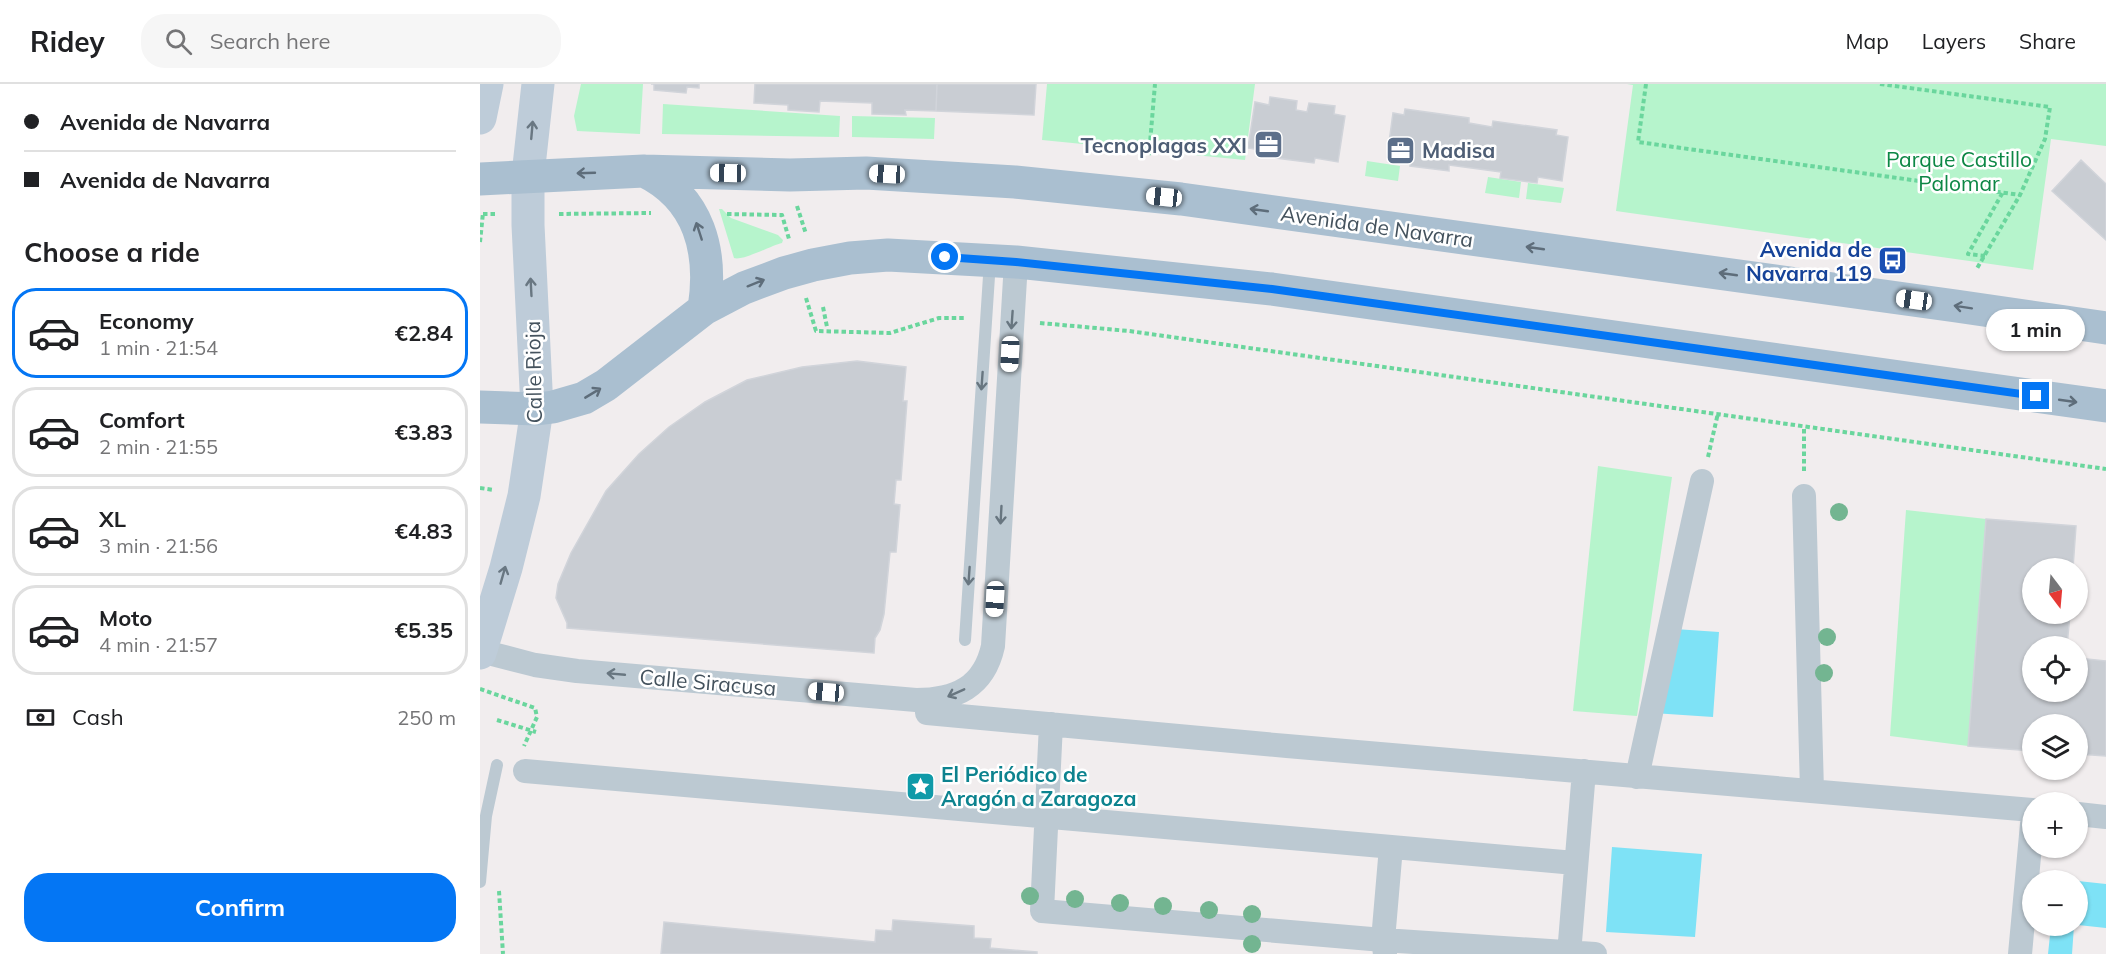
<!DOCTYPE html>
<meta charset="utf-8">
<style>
body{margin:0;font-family:Mulish,sans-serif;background:#f6f6f6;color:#202124;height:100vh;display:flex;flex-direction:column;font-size:22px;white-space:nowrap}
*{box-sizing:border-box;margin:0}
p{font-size:20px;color:#757577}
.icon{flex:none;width:33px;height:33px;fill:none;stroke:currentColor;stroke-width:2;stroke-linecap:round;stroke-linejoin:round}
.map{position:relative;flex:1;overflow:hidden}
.panel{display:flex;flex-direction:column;background:#fff;width:480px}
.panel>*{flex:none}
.hud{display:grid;align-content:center;height:132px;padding:0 24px;background:#fff}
.needle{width:39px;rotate:164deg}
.tools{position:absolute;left:1542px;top:474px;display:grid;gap:12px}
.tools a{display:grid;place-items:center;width:66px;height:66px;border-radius:50%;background:#fff;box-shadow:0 2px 4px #0004;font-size:30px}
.end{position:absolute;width:27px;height:27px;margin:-14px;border:8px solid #0476f4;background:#fff;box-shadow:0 0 0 3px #fff}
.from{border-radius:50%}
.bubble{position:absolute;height:42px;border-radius:21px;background:#fff;box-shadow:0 2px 4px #0004;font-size:20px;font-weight:700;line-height:42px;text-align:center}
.car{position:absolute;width:18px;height:36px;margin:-18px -9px;border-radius:8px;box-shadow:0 0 4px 2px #0007;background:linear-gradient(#fff 24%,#345 0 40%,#fff 0 76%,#345 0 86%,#fff 0)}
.hud b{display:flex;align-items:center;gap:21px;height:57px;font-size:22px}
.hud b+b{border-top:2px solid #e0e0e0}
.hud i{width:15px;height:15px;background:#202124}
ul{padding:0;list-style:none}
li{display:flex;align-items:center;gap:18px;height:90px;margin:0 12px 9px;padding:0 12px;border:3px solid #e0e0e0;border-radius:24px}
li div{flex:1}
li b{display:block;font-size:22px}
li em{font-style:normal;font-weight:700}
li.selected{border-color:#0476f4}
li>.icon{width:54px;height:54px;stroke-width:1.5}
h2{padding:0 24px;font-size:27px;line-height:72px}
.pay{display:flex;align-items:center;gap:15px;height:66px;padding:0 24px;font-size:22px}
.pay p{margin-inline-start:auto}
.button{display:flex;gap:12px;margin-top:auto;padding:12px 24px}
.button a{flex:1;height:69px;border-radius:24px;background:#0476f4;color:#fff;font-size:24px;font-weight:700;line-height:69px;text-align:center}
header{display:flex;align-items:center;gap:36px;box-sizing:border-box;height:84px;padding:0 30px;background:#fff;border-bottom:2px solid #e0e0e0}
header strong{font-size:28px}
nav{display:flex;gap:33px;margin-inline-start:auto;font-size:21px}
.search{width:420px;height:54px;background:#f6f6f6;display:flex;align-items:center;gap:15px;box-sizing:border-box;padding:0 21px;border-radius:24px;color:#757577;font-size:22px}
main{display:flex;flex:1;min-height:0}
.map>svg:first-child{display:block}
</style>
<header>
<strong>Ridey</strong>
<div class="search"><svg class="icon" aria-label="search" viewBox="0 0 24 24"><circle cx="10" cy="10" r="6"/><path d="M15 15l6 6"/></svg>Search here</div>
<nav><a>Map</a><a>Layers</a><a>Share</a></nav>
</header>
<main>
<section class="panel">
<div class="hud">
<b><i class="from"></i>Avenida de Navarra</b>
<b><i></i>Avenida de Navarra</b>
</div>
<h2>Choose a ride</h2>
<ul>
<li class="selected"><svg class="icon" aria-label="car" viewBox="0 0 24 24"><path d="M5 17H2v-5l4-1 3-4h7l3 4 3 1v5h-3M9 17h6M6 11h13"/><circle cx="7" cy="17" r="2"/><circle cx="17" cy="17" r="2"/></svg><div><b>Economy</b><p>1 min · 21:54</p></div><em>€2.84</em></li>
<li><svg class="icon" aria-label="car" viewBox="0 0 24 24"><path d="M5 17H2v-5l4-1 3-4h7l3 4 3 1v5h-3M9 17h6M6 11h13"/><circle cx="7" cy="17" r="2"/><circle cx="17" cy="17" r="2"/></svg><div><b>Comfort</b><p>2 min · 21:55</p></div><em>€3.83</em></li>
<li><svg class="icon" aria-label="car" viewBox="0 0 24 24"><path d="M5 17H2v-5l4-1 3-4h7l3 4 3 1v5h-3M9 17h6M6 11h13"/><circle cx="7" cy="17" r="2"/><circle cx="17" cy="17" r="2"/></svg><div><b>XL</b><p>3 min · 21:56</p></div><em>€4.83</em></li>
<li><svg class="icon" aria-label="car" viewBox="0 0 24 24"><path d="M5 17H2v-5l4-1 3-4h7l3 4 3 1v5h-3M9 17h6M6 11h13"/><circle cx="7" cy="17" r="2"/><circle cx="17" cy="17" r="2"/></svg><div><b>Moto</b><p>4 min · 21:57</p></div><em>€5.35</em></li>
</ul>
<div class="pay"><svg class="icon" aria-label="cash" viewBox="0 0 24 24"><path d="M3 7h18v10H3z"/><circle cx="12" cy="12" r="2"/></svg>Cash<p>250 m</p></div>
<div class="button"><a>Confirm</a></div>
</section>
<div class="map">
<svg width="1626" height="870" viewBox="0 0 1626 870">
<rect width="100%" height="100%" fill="#f1edee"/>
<path fill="#b6f4cc" d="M 101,0 L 163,0 L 160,50 L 97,47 L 94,32 Z
M 567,0 L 775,0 L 765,76 L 562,56 Z
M 1147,0 L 1626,0 L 1626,62 L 1571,55 L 1553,186 L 1136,127 L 1153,1 Z
M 183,20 L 360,32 L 359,53 L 182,50 Z
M 372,32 L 455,34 L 454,55 L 372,53 Z
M 887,77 L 920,82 L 918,97 L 885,92 Z
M 1008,93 L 1041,98 L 1039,114 L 1005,109 Z
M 1048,99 L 1084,104 L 1081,119 L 1046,115 Z
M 239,125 L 242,125 L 251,134 L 298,151 L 303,156 L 302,159 C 290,162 263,177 254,174 Z
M 1118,382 L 1192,393 L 1157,632 L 1093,627 Z
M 1426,426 L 1506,435 L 1488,662 L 1410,652 Z"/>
<path fill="#7ee2f6" d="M 1195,545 L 1239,548 L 1233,633 L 1173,629 Z
M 1132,763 L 1222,770 L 1215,853 L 1126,848 Z
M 1598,797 L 1626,800 L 1626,844 L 1598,841 Z
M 1571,842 L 1594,842 L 1592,870 L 1568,870 Z"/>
<path fill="#c9cdd3" stroke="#d1d4da" stroke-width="1.5" d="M 171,0 L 219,0 L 219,4 L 207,3 L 206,9 L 174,6 L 174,0 Z
M 275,0 L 457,0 L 456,27 L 425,26 L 426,31 L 392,30 L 392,19 L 340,17 L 339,28 L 308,26 L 308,21 L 274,19 Z
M 457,0 L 556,0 L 554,31 L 456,27 Z
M 790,13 L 817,17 L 816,26 L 827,28 L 829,19 L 855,22 L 854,30 L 865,32 L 858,78 L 835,74 L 834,79 L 796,74 L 797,69 L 768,64 L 775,18 L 789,21 Z
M 925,25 L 989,34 L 989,39 L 1012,43 L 1013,37 L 1077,46 L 1076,51 L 1088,53 L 1082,97 L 1058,93 L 1057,99 L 1020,94 L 1021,88 L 969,81 L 969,87 L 930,82 L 931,76 L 907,73 L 913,29 L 924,31 Z
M 1601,76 L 1626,100 L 1626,156 L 1572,107 Z
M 377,277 L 426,283 L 423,317 L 427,317 L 421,396 L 416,396 L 414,420 L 420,421 L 416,468 L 410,468 L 404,530 L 400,546 L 395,554 L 394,569 L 87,544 L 87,539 L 76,514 L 78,500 L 91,469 L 126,407 L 159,370 L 189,343 L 225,318 L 267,296 L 322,283 Z
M 1506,435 L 1596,442 L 1593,484 L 1552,484 L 1552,530 L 1590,530 L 1587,562 L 1552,562 L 1552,608 L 1598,608 L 1598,574 L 1626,577 L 1626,672 L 1598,670 L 1598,640 L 1552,640 L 1552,667 L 1488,662 Z
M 413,836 L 494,842 L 494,854 L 511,855 L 510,864 L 557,868 L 557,870 L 181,870 L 184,838 L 395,858 L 396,846 L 412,847 Z"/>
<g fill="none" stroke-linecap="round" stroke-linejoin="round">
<path stroke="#6ad69d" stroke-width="4" stroke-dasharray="4.5 3" stroke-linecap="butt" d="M 1166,0 L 1158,58 L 1540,111
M 1400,0 L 1570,23 L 1565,55 L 1540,111 L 1496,186
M 669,71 L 675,0
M 317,122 L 326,150
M 3,130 L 18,130
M 79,130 L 171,129
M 247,130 L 302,131 L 309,155
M 0,158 L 3,129
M 1505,172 L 1488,170 L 1523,108
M 326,214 L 336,247 L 410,249 L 459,234 L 486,234
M 343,223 L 347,243
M 560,239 L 649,247 L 1626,385
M 1228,373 L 1238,329
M 1324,387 L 1324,342
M 0,404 L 14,406
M 0,605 L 55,624 L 57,633 L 44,662
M 17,636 L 56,648
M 19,807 L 23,870"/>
<path stroke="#bcc9d2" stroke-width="12" d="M 485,556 L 510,177
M 0,798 L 6,732 L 17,681"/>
<path stroke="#bcc9d2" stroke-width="24" d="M 1324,412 L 1332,707
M 1,567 L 55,581 L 97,587 L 436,616 C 476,616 504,603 513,562 L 536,178
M 447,629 L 807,662 L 1552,726
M 571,640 L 562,827 L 903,856 L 1115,870
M 45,687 L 1095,779
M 1157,693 L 1222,397
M 1598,730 L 1626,733
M 905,870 L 903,856 L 911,763
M 1089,870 L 1104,687
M 1540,870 L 1552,740"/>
<path stroke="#beccd9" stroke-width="33" d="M 0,34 L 7,0
M 0,569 L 26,484 L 44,412 L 57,325 L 48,141 L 48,91 L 58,0"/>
<path stroke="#aabfd0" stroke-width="33" d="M 164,87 C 220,114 233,168 224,225
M 0,95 L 164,87 L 310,91 L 386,89 L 535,98 L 701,115 L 1476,222 L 1626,244
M 0,323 L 57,325 L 73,323 L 104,314 L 126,301 L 224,225 L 264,204 L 304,189 L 333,181 L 370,174 L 408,171 L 536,178 L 792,205 L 1626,322"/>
</g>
<g fill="#73b591">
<circle cx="1359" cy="428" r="9"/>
<circle cx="1347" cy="553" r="9"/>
<circle cx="1344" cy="589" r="9"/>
<circle cx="550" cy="812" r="9"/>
<circle cx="595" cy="815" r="9"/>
<circle cx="640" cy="819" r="9"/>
<circle cx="683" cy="822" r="9"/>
<circle cx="729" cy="826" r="9"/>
<circle cx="772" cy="830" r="9"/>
<circle cx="772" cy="860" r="9"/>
</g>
<defs><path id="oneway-shaft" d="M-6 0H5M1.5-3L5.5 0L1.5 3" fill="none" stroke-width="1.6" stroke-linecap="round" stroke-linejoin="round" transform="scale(1.5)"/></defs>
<g stroke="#697782">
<use href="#oneway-shaft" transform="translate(52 46) rotate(-85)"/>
<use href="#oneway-shaft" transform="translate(51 203) rotate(-93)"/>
<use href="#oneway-shaft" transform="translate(23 491) rotate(-74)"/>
</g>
<g stroke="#5e6d7a">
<use href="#oneway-shaft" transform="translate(106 89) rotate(178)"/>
<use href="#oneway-shaft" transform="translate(779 126) rotate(-172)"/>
<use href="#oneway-shaft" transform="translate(219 147) rotate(-108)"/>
<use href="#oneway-shaft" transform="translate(1055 164) rotate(-172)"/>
<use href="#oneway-shaft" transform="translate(1248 190) rotate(-172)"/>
<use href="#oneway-shaft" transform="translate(276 199) rotate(-22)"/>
<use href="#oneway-shaft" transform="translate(1483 223) rotate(-171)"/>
<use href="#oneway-shaft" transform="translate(113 309) rotate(-31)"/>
<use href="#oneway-shaft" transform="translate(1588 317) rotate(8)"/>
</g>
<g stroke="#687680">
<use href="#oneway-shaft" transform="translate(532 236) rotate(94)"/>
<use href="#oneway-shaft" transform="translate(502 297) rotate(94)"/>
<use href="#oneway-shaft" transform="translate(521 431) rotate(93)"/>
<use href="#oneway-shaft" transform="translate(489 492) rotate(94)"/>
<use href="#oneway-shaft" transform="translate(136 590) rotate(-175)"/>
<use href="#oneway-shaft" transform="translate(476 609) rotate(156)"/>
</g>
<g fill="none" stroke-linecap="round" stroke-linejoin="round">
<path stroke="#0476f4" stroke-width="8" d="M 465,173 L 536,178 L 792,205 L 1556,312"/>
</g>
<defs>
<symbol id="office-square" viewBox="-11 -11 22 22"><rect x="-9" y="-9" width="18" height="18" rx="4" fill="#5c6f8a" stroke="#fff"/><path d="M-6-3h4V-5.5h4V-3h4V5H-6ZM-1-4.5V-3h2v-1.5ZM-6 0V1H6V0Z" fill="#fff"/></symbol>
<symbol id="bus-square" viewBox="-11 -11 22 22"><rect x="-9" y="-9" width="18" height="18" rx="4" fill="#1a4fb4" stroke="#fff"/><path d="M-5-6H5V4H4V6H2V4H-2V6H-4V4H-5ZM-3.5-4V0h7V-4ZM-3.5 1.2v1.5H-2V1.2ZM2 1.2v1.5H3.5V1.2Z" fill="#fff"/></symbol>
<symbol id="sight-square" viewBox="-11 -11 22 22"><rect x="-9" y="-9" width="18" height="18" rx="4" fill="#0f9aa8" stroke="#fff"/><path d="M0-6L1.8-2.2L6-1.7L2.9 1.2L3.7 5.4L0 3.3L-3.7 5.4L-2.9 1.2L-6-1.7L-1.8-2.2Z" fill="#fff"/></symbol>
</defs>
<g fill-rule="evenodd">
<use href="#office-square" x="772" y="44" width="33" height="33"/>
<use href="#office-square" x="904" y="50" width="33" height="33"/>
<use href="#bus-square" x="1396" y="160" width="33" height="33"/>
<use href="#sight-square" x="424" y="686" width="33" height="33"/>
</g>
<g text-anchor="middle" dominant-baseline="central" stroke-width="5" stroke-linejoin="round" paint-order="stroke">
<g font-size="21" font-weight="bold" fill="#4e5e75" stroke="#fff" text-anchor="end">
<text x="767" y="61">Tecnoplagas XXI</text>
<text x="942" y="66" text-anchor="start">Madisa</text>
</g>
<g font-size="21" fill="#0c8745" stroke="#fff">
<text x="1479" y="75">Parque Castillo<tspan x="1479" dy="24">Palomar</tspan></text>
</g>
<g font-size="21" fill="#44525d" stroke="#fff">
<text transform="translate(897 142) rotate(8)">Avenida de Navarra</text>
<text transform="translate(53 288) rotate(-91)">Calle Rioja</text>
<text transform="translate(228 598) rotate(5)">Calle Siracusa</text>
</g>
<g font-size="21" font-weight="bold" fill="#164399" stroke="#fff" text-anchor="end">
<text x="1392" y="165">Avenida de<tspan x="1392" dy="24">Navarra 119</tspan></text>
</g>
<g font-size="21" font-weight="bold" fill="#0d838f" stroke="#fff" text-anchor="start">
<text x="461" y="690">El Periódico de<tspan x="461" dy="24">Aragón a Zaragoza</tspan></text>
</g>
</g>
</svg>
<div class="tools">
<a><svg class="needle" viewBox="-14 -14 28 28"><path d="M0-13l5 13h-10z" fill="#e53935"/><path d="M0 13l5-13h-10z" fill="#757577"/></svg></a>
<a><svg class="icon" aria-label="locate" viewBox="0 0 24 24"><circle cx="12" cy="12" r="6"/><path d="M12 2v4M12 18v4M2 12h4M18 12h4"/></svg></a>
<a><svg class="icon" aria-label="layers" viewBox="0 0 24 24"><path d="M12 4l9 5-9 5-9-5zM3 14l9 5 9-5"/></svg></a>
<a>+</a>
<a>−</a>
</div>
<i class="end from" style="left:465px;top:173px"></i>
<i class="end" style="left:1556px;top:312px"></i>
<div class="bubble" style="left:1506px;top:225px;width:99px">1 min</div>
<i class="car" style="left:248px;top:89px;rotate:271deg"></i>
<i class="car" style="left:407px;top:90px;rotate:273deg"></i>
<i class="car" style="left:684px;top:113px;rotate:276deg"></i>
<i class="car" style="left:1434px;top:216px;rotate:278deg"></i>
<i class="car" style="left:530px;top:270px;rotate:183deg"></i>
<i class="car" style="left:515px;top:515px;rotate:183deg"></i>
<i class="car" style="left:346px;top:608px;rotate:275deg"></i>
</div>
</main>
